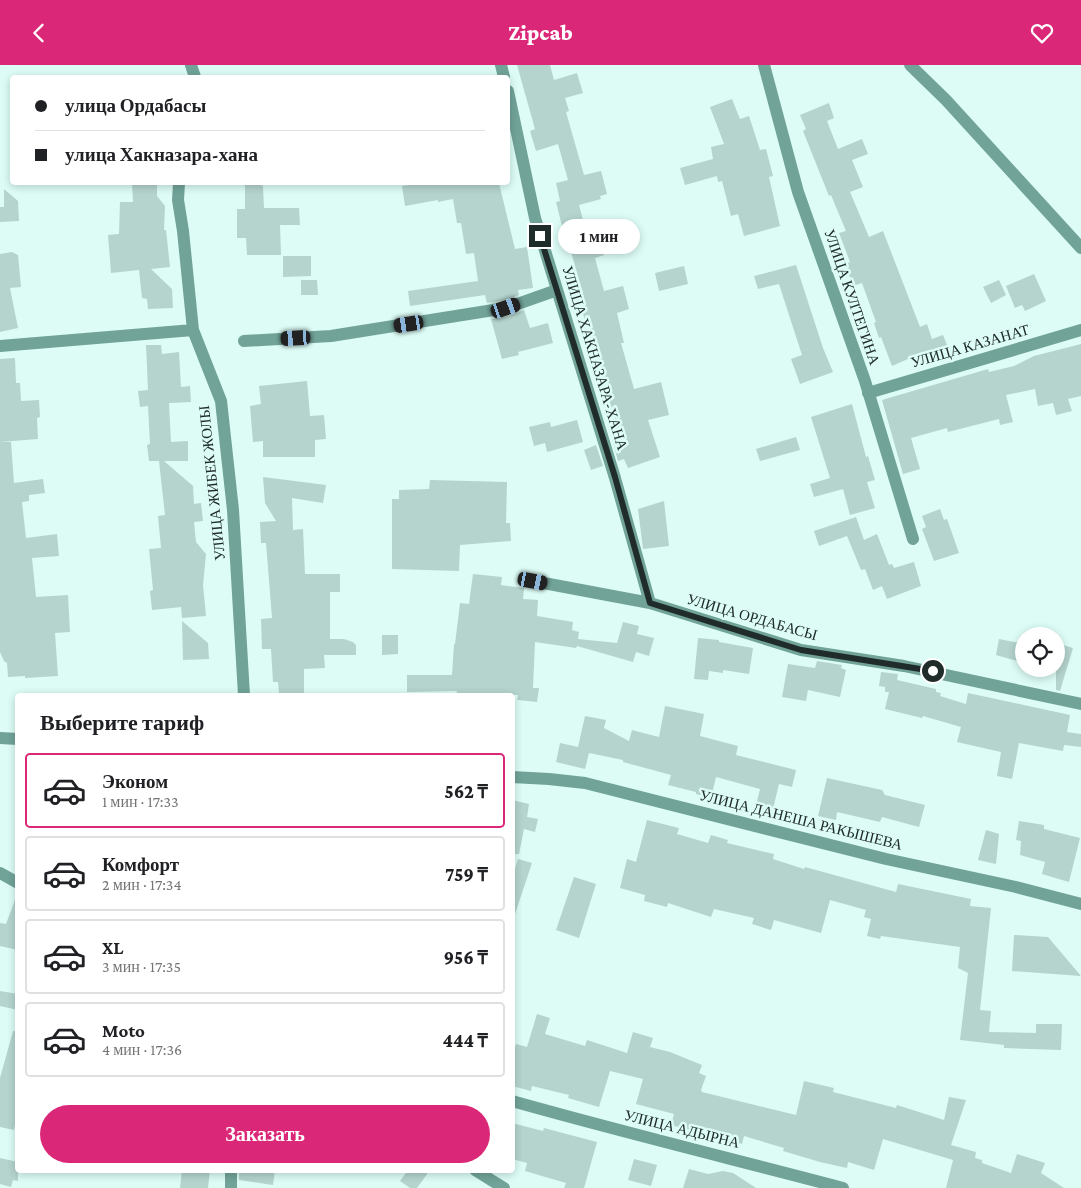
<!DOCTYPE html>
<html lang="ru">
<meta charset="utf-8">
<style>
body{margin:0;font-family:"Crimson Pro",serif;background:#f2f2f2;color:#202124;height:100vh;display:flex;flex-direction:column;font-size:19px;white-space:nowrap}
*{box-sizing:border-box;margin:0}
p{font-size:16px;color:#757577}
.icon{flex:none;width:28px;height:28px;fill:none;stroke:currentColor;stroke-width:2;stroke-linecap:round;stroke-linejoin:round}
.map{position:relative;flex:1;overflow:hidden}
.side{position:absolute;left:15px;top:628px;width:500px;height:480px;display:flex;flex-direction:column;background:#fff;border-radius:5px;box-shadow:0 2px 8px #0003}
.side>*{flex:none}
.hud{position:absolute;left:10px;top:10px;width:500px;height:110px;border-radius:5px;box-shadow:0 2px 8px #0003;display:grid;align-content:center;height:110px;padding:0 25px;background:#fff}
.buttons{position:absolute;left:1015px;top:562px;display:grid;gap:10px}
.buttons a{display:grid;place-items:center;width:50px;height:50px;border-radius:50%;background:#fff;box-shadow:0 2px 8px #0003;font-size:25px}
.end{position:absolute;width:22px;height:22px;margin:-11px;border:6px solid #202c2a;background:#fff;box-shadow:0 0 0 2px #fff}
.from{border-radius:50%}
.bubble{position:absolute;height:35px;border-radius:18px;background:#fff;box-shadow:0 2px 8px #0003;font-size:16px;font-weight:800;line-height:35px;text-align:center}
.car{position:absolute;width:15px;height:30px;margin:-15px -8px;border-radius:6px;box-shadow:0 0 4px 1px #0007;background:linear-gradient(#222 24%,#8ab4d8 0 40%,#222 0 76%,#8ab4d8 0 86%,#222 0)}
.hud b{display:flex;align-items:center;gap:18px;height:48px;font-size:19px}
.hud b+b{border-top:1px solid #e0e0e0}
.hud i{width:12px;height:12px;background:#202124}
ul{padding:0;list-style:none}
li{display:flex;align-items:center;gap:15px;height:75px;margin:0 10px 8px;padding:0 15px;border:2px solid #e0e0e0;border-radius:5px}
li div{flex:1}
li b{display:block;font-size:19px}
li em{font-style:normal;font-weight:800}
li.current{border-color:#db2777}
li>.icon{width:45px;height:45px;stroke-width:1.5}
h2{padding:0 25px;font-size:22px;line-height:60px}
.action{display:flex;gap:10px;margin-top:auto;padding:10px 25px}
.action a{flex:1;height:58px;border-radius:30px;background:#db2777;color:#fff;font-size:20px;font-weight:800;line-height:58px;text-align:center}
header{display:flex;justify-content:space-between;align-items:center;height:65px;padding:0 25px;background:#db2777;color:#fff;font-size:22px;font-weight:800}
.map>svg:first-child{display:block}
</style>
<header><svg class="icon" aria-label="back" viewBox="0 0 24 24"><path d="M15 5l-7 7 7 7"/></svg>Zipcab<svg class="icon" aria-label="heart" viewBox="0 0 24 24"><path d="M12 20l-8-8c-3-5 5-10 8-4 3-6 11-1 8 4z"/></svg></header>
<div class="map">
<svg width="1081" height="1123" viewBox="0 0 1081 1123">
<rect width="100%" height="100%" fill="#dcfcf5"/>
<path fill="#b5d4ce" d="M 517,0 L 550,0 L 554,15 L 577,8 L 583,28 L 565,33 L 569,46 L 566,47 L 584,110 L 601,106 L 607,129 L 600,131 L 601,134 L 579,140 L 584,159 L 592,179 L 600,176 L 604,190 L 595,193 L 604,226 L 623,221 L 629,244 L 617,248 L 624,278 L 621,278 L 634,324 L 661,317 L 669,350 L 648,355 L 660,392 L 628,403 L 624,394 L 618,396 L 612,374 L 617,372 L 615,367 L 619,366 L 603,316 L 605,316 L 589,255 L 585,256 L 578,229 L 583,228 L 571,187 L 576,185 L 566,160 L 562,161 L 556,137 L 560,136 L 556,118 L 568,115 L 558,79 L 536,86 L 530,66 L 535,64 Z
M 732,34 L 740,54 L 749,51 L 760,85 L 766,84 L 773,111 L 769,112 L 780,161 L 744,171 L 738,149 L 731,151 L 722,116 L 718,117 L 717,111 L 685,120 L 680,103 L 713,94 L 711,82 L 724,79 L 710,42 Z
M 829,38 L 834,53 L 827,56 L 838,84 L 862,74 L 868,89 L 852,95 L 863,122 L 850,127 L 869,172 L 883,166 L 920,262 L 927,259 L 932,274 L 943,270 L 950,287 L 927,295 L 924,287 L 892,301 L 881,272 L 879,273 L 874,258 L 876,257 L 862,218 L 853,221 L 845,199 L 850,197 L 839,168 L 846,166 L 831,130 L 829,131 L 803,66 L 806,64 L 800,50 Z
M 132,118 L 157,118 L 157,131 L 165,141 L 164,165 L 166,165 L 170,202 L 151,204 L 172,224 L 173,243 L 148,244 L 147,234 L 142,233 L 139,205 L 111,208 L 108,170 L 119,169 L 120,137 L 133,137 Z
M 245,118 L 258,118 L 263,121 L 264,143 L 299,143 L 300,160 L 280,160 L 281,190 L 247,190 L 246,173 L 237,173 L 237,144 L 245,144 Z
M 423,118 L 499,118 L 515,184 L 527,182 L 533,223 L 518,225 L 519,230 L 504,235 L 487,238 L 485,230 L 410,241 L 408,226 L 478,216 L 474,188 L 466,189 L 461,158 L 457,158 L 453,134 L 438,137 L 438,135 L 405,141 L 402,121 Z
M 4,124 L 18,136 L 19,156 L 0,157 L 0,142 L 4,142 Z
M 12,187 L 18,190 L 21,222 L 10,223 L 18,263 L 0,267 L 0,189 Z
M 283,191 L 311,191 L 311,211 L 283,212 Z
M 796,200 L 823,283 L 833,307 L 800,319 L 791,294 L 802,290 L 779,219 L 758,224 L 754,211 Z
M 684,201 L 688,219 L 659,226 L 655,208 Z
M 1034,209 L 1046,236 L 1025,246 L 1022,240 L 1015,243 L 1006,221 Z
M 301,215 L 317,215 L 318,230 L 301,230 Z
M 999,215 L 1006,230 L 991,238 L 983,222 Z
M 524,245 L 530,263 L 548,258 L 553,278 L 518,287 L 519,290 L 502,294 L 491,254 L 509,251 Z
M 1081,279 L 1081,331 L 1068,334 L 1072,346 L 1056,350 L 1053,338 L 1038,341 L 1035,324 L 1006,330 L 1013,357 L 1000,360 L 999,354 L 948,367 L 947,363 L 911,373 L 920,404 L 903,409 L 882,335 L 988,304 L 989,307 L 1014,301 L 1034,291 Z
M 146,280 L 161,280 L 162,289 L 179,287 L 181,322 L 190,321 L 191,337 L 169,338 L 171,377 L 188,376 L 188,396 L 164,396 L 193,421 L 194,439 L 201,438 L 203,456 L 194,457 L 196,477 L 206,489 L 203,520 L 206,551 L 182,553 L 181,542 L 152,545 L 150,526 L 153,525 L 149,484 L 161,483 L 158,451 L 165,450 L 159,396 L 149,396 L 147,380 L 150,379 L 148,341 L 140,342 L 138,326 L 148,325 Z
M 15,293 L 16,318 L 20,318 L 21,336 L 39,335 L 40,352 L 37,353 L 38,374 L 0,377 L 0,294 Z
M 307,316 L 310,351 L 324,350 L 326,374 L 315,375 L 315,392 L 263,392 L 263,376 L 253,377 L 250,341 L 261,339 L 259,321 Z
M 852,339 L 866,392 L 868,391 L 875,415 L 867,417 L 875,443 L 850,450 L 843,424 L 814,432 L 810,419 L 830,413 L 811,352 Z
M 577,355 L 583,377 L 547,387 L 545,378 L 534,381 L 529,362 L 550,357 L 551,362 Z
M 796,372 L 800,385 L 760,396 L 756,384 Z
M 0,377 L 11,377 L 14,418 L 43,414 L 45,428 L 29,430 L 29,436 L 22,437 L 26,473 L 57,469 L 59,491 L 32,493 L 36,532 L 68,530 L 70,567 L 55,568 L 58,611 L 25,613 L 25,611 L 8,612 L 7,598 L 4,596 L 0,587 Z
M 596,380 L 603,401 L 591,405 L 584,385 Z
M 263,412 L 326,420 L 323,438 L 292,433 L 293,465 L 303,464 L 305,509 L 340,509 L 340,527 L 330,527 L 330,574 L 344,574 L 353,577 L 356,580 L 356,590 L 324,590 L 325,603 L 304,604 L 304,628 L 279,629 L 278,617 L 273,617 L 271,584 L 262,584 L 261,554 L 272,553 L 266,478 L 261,478 L 260,457 L 276,456 L 265,438 Z
M 430,415 L 507,417 L 506,458 L 510,458 L 511,476 L 460,480 L 459,506 L 392,504 L 392,434 L 399,434 L 399,425 L 429,424 Z
M 664,436 L 669,481 L 643,484 L 638,444 Z
M 940,444 L 944,455 L 947,454 L 959,488 L 934,496 L 922,464 L 926,462 L 922,451 Z
M 856,452 L 864,475 L 877,469 L 889,500 L 892,499 L 894,503 L 914,497 L 921,521 L 887,534 L 882,521 L 873,525 L 865,504 L 861,505 L 847,471 L 819,481 L 814,466 Z
M 473,509 L 502,512 L 501,520 L 524,523 L 523,534 L 538,535 L 537,551 L 573,557 L 572,565 L 579,567 L 578,574 L 617,578 L 623,557 L 639,561 L 637,569 L 654,573 L 649,591 L 636,587 L 633,597 L 577,581 L 576,583 L 535,577 L 533,623 L 539,623 L 537,637 L 517,635 L 518,630 L 471,630 L 456,629 L 457,626 L 407,627 L 407,610 L 452,610 L 454,579 L 455,579 L 460,538 L 469,539 Z
M 182,556 L 208,578 L 209,594 L 183,595 Z
M 382,570 L 398,570 L 398,589 L 382,590 Z
M 698,573 L 719,575 L 719,577 L 753,583 L 749,609 L 723,605 L 723,608 L 709,606 L 708,615 L 694,614 Z
M 999,574 L 1024,579 L 1024,598 L 996,590 Z
M 1056,578 L 1073,583 L 1060,626 L 1056,625 Z
M 817,596 L 842,600 L 841,603 L 846,605 L 840,632 L 808,625 L 806,636 L 782,632 L 788,599 L 815,603 Z
M 881,607 L 898,609 L 897,615 L 936,624 L 936,627 L 941,628 L 940,631 L 966,639 L 968,628 L 1070,650 L 1067,667 L 1081,669 L 1081,682 L 1064,680 L 1063,686 L 1019,678 L 1012,714 L 997,711 L 1001,687 L 957,677 L 961,662 L 923,651 L 922,653 L 885,644 L 889,627 L 885,627 L 885,622 L 879,621 Z
M 665,641 L 704,649 L 700,671 L 738,681 L 736,690 L 796,705 L 792,722 L 779,719 L 772,748 L 755,744 L 760,724 L 716,712 L 711,733 L 696,729 L 696,727 L 668,720 L 671,710 L 623,697 L 623,695 L 589,688 L 585,704 L 556,697 L 560,678 L 578,682 L 585,651 L 606,655 L 604,663 L 629,676 L 632,665 L 659,672 Z
M 827,713 L 882,725 L 885,730 L 925,740 L 919,762 L 882,752 L 880,757 L 837,747 L 836,755 L 818,751 Z
M 512,735 L 529,739 L 527,752 L 538,754 L 535,767 L 524,764 L 519,789 L 512,789 Z
M 647,755 L 679,763 L 677,769 L 708,778 L 711,770 L 728,775 L 727,778 L 774,789 L 773,794 L 804,804 L 805,802 L 896,827 L 898,819 L 971,834 L 970,841 L 991,843 L 980,945 L 991,946 L 989,967 L 1036,968 L 1036,959 L 1062,959 L 1061,985 L 1004,983 L 1004,980 L 960,975 L 968,908 L 958,903 L 960,882 L 881,871 L 880,874 L 867,871 L 871,854 L 864,852 L 866,845 L 830,835 L 821,868 L 774,855 L 771,865 L 752,859 L 754,853 L 714,844 L 711,852 L 668,838 L 667,842 L 644,836 L 645,830 L 620,823 L 627,794 L 636,797 Z
M 1019,756 L 1044,760 L 1044,764 L 1080,773 L 1069,817 L 1042,809 L 1045,797 L 1020,790 L 1021,776 L 1016,775 Z
M 986,765 L 999,769 L 996,799 L 978,795 Z
M 518,794 L 532,798 L 515,849 L 512,848 L 512,813 Z
M 574,812 L 596,819 L 579,873 L 556,865 Z
M 16,832 L 18,833 L 18,885 L 0,881 L 0,858 L 6,859 Z
M 1014,870 L 1048,872 L 1081,911 L 1012,906 Z
M 0,926 L 18,929 L 18,945 L 0,941 Z
M 537,949 L 550,953 L 545,969 L 585,981 L 587,975 L 627,988 L 633,967 L 653,973 L 650,982 L 670,987 L 702,1000 L 699,1008 L 706,1011 L 701,1025 L 702,1027 L 796,1050 L 804,1016 L 834,1023 L 833,1027 L 896,1043 L 897,1040 L 944,1055 L 949,1032 L 966,1035 L 951,1080 L 976,1087 L 975,1093 L 982,1095 L 982,1098 L 1011,1108 L 1017,1089 L 1045,1098 L 1041,1108 L 1064,1123 L 946,1123 L 953,1095 L 883,1074 L 874,1105 L 848,1097 L 847,1103 L 820,1097 L 783,1086 L 784,1083 L 744,1071 L 742,1079 L 671,1060 L 674,1049 L 636,1039 L 643,1014 L 610,1006 L 599,1042 L 568,1033 L 569,1030 L 532,1021 L 531,1026 L 512,1021 L 512,991 L 516,979 L 527,982 Z
M 13,966 L 18,966 L 18,1054 L 16,1053 L 14,1065 L 0,1062 L 0,1013 Z
M 512,1058 L 543,1066 L 544,1063 L 597,1077 L 584,1123 L 564,1123 L 566,1118 L 525,1106 L 527,1098 L 512,1094 Z
M 0,1093 L 18,1097 L 18,1116 L 13,1115 L 11,1122 L 0,1119 Z
M 634,1094 L 657,1100 L 651,1121 L 628,1115 Z
M 689,1104 L 708,1109 L 723,1106 L 733,1108 L 756,1123 L 683,1123 Z
M 182,1105 L 210,1105 L 208,1123 L 180,1123 Z
M 239,1105 L 275,1105 L 273,1120 L 239,1115 Z
M 408,1105 L 430,1105 L 417,1123 L 410,1123 L 400,1116 Z"/>
<g fill="none" stroke-linecap="round" stroke-linejoin="round">
<path stroke="#71a399" stroke-width="12" d="M 191,0 L 195,12
M 501,0 L 504,12
M 764,0 L 798,127 L 865,316 L 913,474
M 508,26 L 535,153 L 615,413 L 650,538
M 179,118 L 178,135 L 183,166 L 193,265 L 221,336 L 233,445 L 244,630
M 244,276 L 331,271 L 506,243 L 557,225
M 0,281 L 193,265
M 868,328 L 1081,265
M 533,516 L 650,538 L 801,585 L 904,601 L 1081,639
M 0,673 L 18,674
M 512,712 L 549,714 L 585,718 L 886,794 L 1016,822 L 1081,839
M 0,808 L 18,818
M 512,1036 C 622,1067 733,1094 843,1123
M 475,1105 L 504,1123
M 231,1123 L 231,1105"/>
<path stroke="#71a399" stroke-width="12" d="M 910,0 L 946,35 L 1081,183"/>
</g>
<g fill="none" stroke-linecap="round" stroke-linejoin="round">
<path stroke="#202c2a" stroke-width="6" d="M 540,171 L 615,412 L 650,538 L 801,585 L 933,606"/>
</g>
<g text-anchor="middle" dominant-baseline="central" stroke-width="5" stroke-linejoin="round" paint-order="stroke">
<g font-size="15" fill="#202c2a" stroke="#dcfcf5">
<text transform="translate(852 232) rotate(71)">УЛИЦА КУЛТЕГИНА</text>
<text transform="translate(970 281) rotate(-16)">УЛИЦА КАЗАНАТ</text>
<text transform="translate(595 293) rotate(73)">УЛИЦА ХАКНАЗАРА-ХАНА</text>
<text transform="translate(212 418) rotate(-96)">УЛИЦА ЖИБЕК ЖОЛЫ</text>
<text transform="translate(752 552) rotate(16)">УЛИЦА ОРДАБАСЫ</text>
<text transform="translate(801 755) rotate(14)">УЛИЦА ДАНЕША РАКЫШЕВА</text>
<text transform="translate(682 1064) rotate(14)">УЛИЦА АДЫРНА</text>
</g>
</g>
</svg>
<div class="buttons">
<a><svg class="icon" aria-label="locate" viewBox="0 0 24 24"><circle cx="12" cy="12" r="6"/><path d="M12 2v4M12 18v4M2 12h4M18 12h4"/></svg></a>
</div>
<i class="end from" style="left:933px;top:606px"></i>
<i class="end" style="left:540px;top:171px"></i>
<div class="bubble" style="left:558px;top:154px;width:82px">1 мин</div>
<i class="car" style="left:506px;top:243px;rotate:71deg"></i>
<i class="car" style="left:409px;top:259px;rotate:261deg"></i>
<i class="car" style="left:296px;top:273px;rotate:267deg"></i>
<i class="car" style="left:533px;top:516px;rotate:101deg"></i>
<div class="hud">
<b><i class="from"></i>улица Ордабасы</b>
<b><i></i>улица Хакназара-хана</b>
</div>
<section class="side">
<h2>Выберите тариф</h2>
<ul>
<li class="current"><svg class="icon" aria-label="car" viewBox="0 0 24 24"><path d="M5 17H2v-5l4-1 3-4h7l3 4 3 1v5h-3M9 17h6M6 11h13"/><circle cx="7" cy="17" r="2"/><circle cx="17" cy="17" r="2"/></svg><div><b>Эконом</b><p>1 мин · 17:33</p></div><em>562 ₸</em></li>
<li><svg class="icon" aria-label="car" viewBox="0 0 24 24"><path d="M5 17H2v-5l4-1 3-4h7l3 4 3 1v5h-3M9 17h6M6 11h13"/><circle cx="7" cy="17" r="2"/><circle cx="17" cy="17" r="2"/></svg><div><b>Комфорт</b><p>2 мин · 17:34</p></div><em>759 ₸</em></li>
<li><svg class="icon" aria-label="car" viewBox="0 0 24 24"><path d="M5 17H2v-5l4-1 3-4h7l3 4 3 1v5h-3M9 17h6M6 11h13"/><circle cx="7" cy="17" r="2"/><circle cx="17" cy="17" r="2"/></svg><div><b>XL</b><p>3 мин · 17:35</p></div><em>956 ₸</em></li>
<li><svg class="icon" aria-label="car" viewBox="0 0 24 24"><path d="M5 17H2v-5l4-1 3-4h7l3 4 3 1v5h-3M9 17h6M6 11h13"/><circle cx="7" cy="17" r="2"/><circle cx="17" cy="17" r="2"/></svg><div><b>Moto</b><p>4 мин · 17:36</p></div><em>444 ₸</em></li>
</ul>
<div class="action"><a>Заказать</a></div>
</section>
</div>
